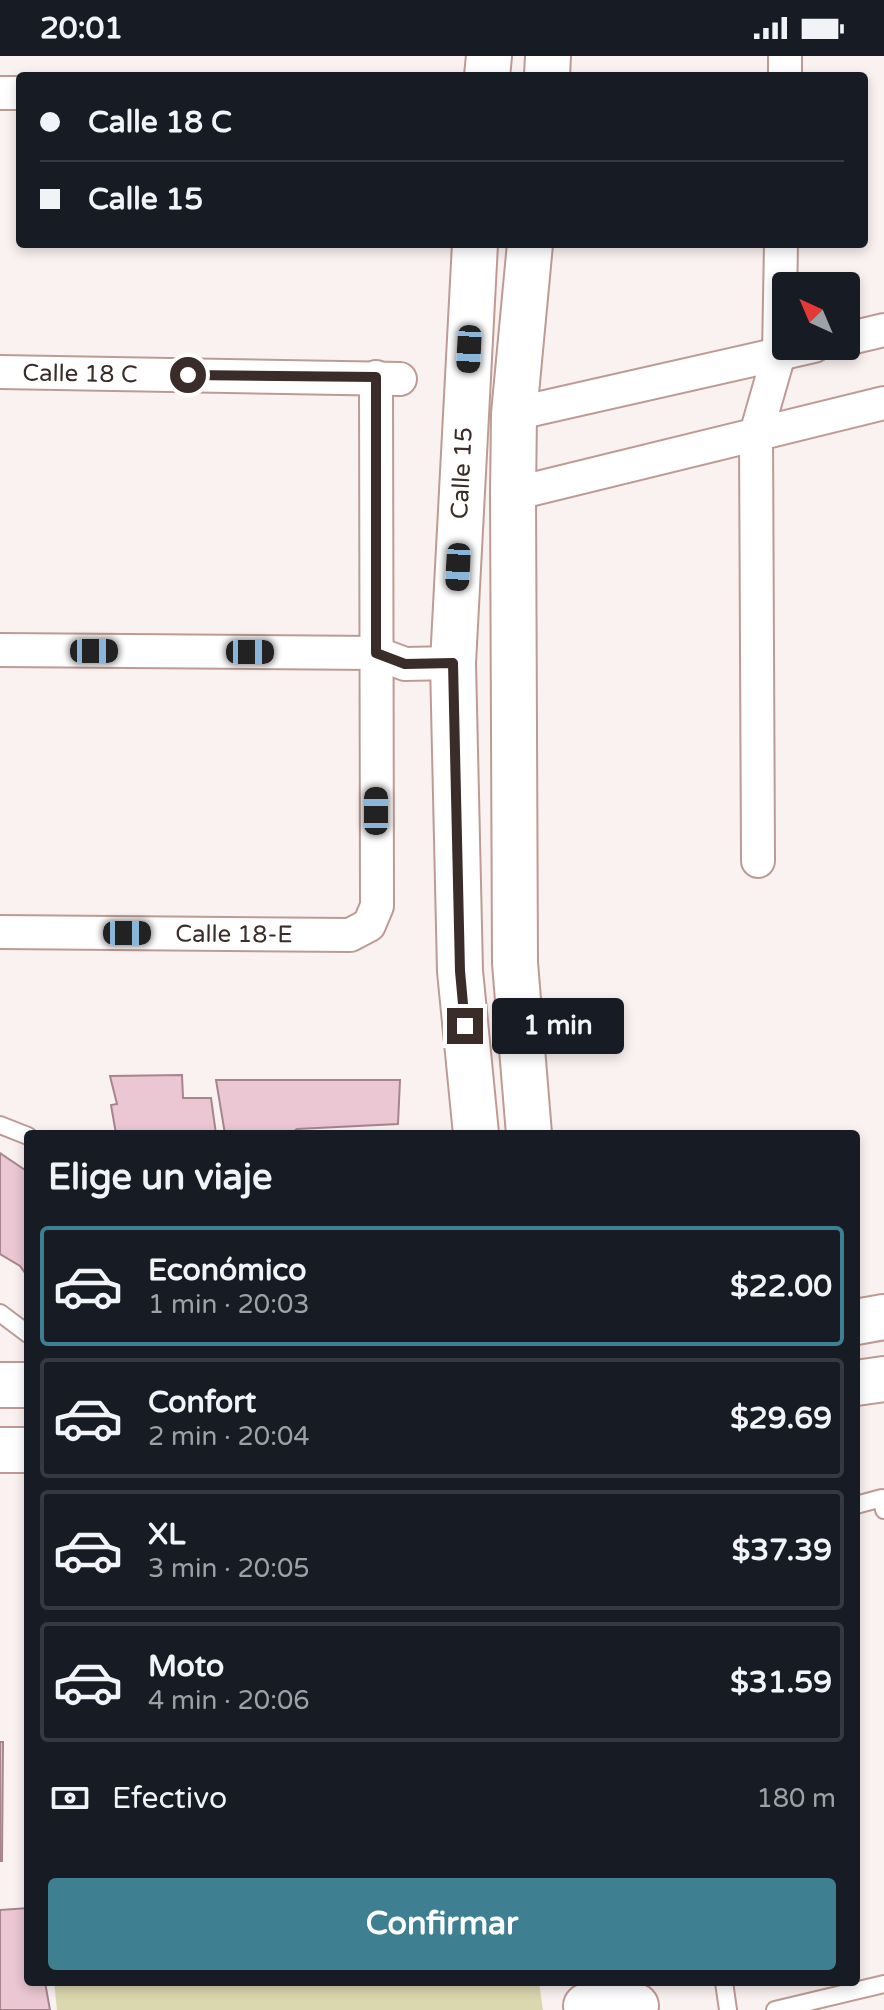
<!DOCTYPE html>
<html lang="es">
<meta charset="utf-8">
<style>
body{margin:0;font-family:"Varela Round",sans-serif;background:#20242c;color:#f1f3f6;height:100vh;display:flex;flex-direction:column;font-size:30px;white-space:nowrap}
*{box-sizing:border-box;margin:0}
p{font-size:26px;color:#9ea1a6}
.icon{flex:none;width:44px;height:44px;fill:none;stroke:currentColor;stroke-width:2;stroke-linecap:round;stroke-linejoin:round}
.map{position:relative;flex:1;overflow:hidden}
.sheet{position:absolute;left:24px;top:1074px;width:836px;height:856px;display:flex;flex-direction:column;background:#171b24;border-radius:8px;box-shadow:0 4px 12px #0003}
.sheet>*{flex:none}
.banner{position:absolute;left:16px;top:16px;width:852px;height:176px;border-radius:8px;box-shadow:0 4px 12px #0003;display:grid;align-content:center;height:176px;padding:0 24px;background:#171b24}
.needle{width:52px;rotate:316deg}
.fabs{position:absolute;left:772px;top:216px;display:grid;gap:16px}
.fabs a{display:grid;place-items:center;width:88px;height:88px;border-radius:8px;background:#171b24;box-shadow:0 4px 12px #0003;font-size:40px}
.end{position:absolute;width:36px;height:36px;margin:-18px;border:10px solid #392c29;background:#fff;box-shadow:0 0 0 4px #fff}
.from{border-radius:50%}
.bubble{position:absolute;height:56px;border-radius:8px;background:#171b24;box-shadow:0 4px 12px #0003;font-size:26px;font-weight:700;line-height:56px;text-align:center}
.car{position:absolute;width:24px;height:48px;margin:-24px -12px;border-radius:10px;box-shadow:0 0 6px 2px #0007;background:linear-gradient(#222 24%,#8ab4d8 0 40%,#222 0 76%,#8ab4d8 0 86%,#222 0)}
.banner b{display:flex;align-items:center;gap:28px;height:76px;font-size:30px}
.banner b+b{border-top:2px solid #363941}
.banner i{width:20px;height:20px;background:#f1f3f6}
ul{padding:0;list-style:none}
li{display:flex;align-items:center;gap:24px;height:120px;margin:0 16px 12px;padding:0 8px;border:4px solid #363941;border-radius:8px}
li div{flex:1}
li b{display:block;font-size:30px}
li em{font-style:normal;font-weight:700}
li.selected{border-color:#3e7f92}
li>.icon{width:72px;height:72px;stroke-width:1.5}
h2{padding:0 24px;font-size:36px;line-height:96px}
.pay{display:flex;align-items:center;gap:20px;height:88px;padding:0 24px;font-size:30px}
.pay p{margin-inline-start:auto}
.button{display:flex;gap:16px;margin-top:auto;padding:16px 24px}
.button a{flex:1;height:92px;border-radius:8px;background:#3e7f92;color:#fff;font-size:32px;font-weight:700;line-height:92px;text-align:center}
.status{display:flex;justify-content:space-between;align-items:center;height:56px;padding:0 40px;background:#171b24;direction:ltr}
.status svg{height:22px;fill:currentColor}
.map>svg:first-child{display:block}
</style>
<div class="status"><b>20:01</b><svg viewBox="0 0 49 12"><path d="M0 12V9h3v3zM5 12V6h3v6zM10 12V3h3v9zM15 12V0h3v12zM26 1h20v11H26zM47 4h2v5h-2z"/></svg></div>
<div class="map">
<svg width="884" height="1954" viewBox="0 0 884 1954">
<rect width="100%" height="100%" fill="#faf2f1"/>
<path fill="#dbd7af" d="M 54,1926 L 539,1926 L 543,1954 L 57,1954 Z"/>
<path fill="#eac7d2" stroke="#a6858f" stroke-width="2" d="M 182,1019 L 183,1042 L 211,1042 L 216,1078 L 116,1078 L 111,1049 L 117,1048 L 110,1020 Z
M 216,1024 L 400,1024 L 398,1068 L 297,1073 L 290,1078 L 225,1078 Z
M 0,1097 L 28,1116 L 28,1221 L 20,1210 L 0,1198 Z
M 0,1686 L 3,1686 L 2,1805 L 0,1805 Z
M 28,1852 L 28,1926 L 45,1926 L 50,1954 L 0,1954 L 0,1854 Z"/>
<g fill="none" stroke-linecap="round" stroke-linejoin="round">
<defs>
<path id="lane" d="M 0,1069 L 28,1080
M 0,1257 L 28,1278
M 856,1449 L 882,1442 L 884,1454
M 724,1926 L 728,1954
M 775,1954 L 884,1928"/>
<g id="street">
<path d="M 785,20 L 785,0"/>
<path d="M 0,37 L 20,37"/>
<path d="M 846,283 L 884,274"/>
<path id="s1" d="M 0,316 L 400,323"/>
<path d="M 514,358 L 814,290"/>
<path d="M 513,438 L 884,347"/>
<path d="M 0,594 L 376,597 L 405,608 L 453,607"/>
<path d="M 758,805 L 756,378 L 779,298 L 781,188"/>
<path id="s2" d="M 0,876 L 350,879 L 369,869 L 377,850 L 376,321"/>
</g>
<path id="secondary" d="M 487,20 L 489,0
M 547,20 L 548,0
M 475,188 L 453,607 L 460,915 L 476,1078
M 529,1078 L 515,907 L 513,438 L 514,358 L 530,188
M 856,1266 L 884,1261
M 856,1327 L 884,1323
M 0,1329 L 28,1329
M 0,1394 L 28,1394
M 586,1950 L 636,1950"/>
</defs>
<use href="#lane" stroke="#bd9b94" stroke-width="20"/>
<use href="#street" stroke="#bd9b94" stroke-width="36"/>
<use href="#secondary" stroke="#bd9b94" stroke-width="48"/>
<use href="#lane" stroke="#fff" stroke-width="16"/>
<use href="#street" stroke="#fff" stroke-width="32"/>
<use href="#secondary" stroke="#fff" stroke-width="44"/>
</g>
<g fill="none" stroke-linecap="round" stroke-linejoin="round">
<path stroke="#392c29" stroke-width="10" d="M 188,319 L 376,321 L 376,597 L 405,608 L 453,607 L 460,915 L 465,970"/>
</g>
<g text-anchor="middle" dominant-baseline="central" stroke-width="7" stroke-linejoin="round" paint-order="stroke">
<g font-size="24" fill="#392c29" stroke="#fff">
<text stroke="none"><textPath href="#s1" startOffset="80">Calle 18 C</textPath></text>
<text transform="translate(462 417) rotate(-87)">Calle 15</text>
<text stroke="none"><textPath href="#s2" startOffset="234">Calle 18-E</textPath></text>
</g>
</g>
</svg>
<div class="fabs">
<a><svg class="needle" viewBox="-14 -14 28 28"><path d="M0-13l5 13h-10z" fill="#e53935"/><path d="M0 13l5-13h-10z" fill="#9ea1a6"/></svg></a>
</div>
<i class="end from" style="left:188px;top:319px"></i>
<i class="end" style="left:465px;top:970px"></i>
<div class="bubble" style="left:492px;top:942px;width:132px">1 min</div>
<i class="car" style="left:469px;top:293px;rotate:183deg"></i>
<i class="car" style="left:458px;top:511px;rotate:183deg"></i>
<i class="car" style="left:94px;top:595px;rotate:90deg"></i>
<i class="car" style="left:250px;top:596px;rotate:90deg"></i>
<i class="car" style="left:376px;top:755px;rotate:0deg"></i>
<i class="car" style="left:127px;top:877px;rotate:90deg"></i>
<div class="banner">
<b><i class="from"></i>Calle 18 C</b>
<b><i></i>Calle 15</b>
</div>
<section class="sheet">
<h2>Elige un viaje</h2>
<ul>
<li class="selected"><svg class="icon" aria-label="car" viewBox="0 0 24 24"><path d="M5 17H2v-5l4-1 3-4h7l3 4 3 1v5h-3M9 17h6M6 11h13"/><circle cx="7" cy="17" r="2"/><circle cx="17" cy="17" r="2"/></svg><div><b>Económico</b><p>1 min · 20:03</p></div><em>$22.00</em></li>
<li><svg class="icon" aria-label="car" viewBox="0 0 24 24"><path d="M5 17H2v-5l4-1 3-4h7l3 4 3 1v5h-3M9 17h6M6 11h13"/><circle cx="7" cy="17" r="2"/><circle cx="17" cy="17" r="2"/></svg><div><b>Confort</b><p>2 min · 20:04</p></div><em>$29.69</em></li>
<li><svg class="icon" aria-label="car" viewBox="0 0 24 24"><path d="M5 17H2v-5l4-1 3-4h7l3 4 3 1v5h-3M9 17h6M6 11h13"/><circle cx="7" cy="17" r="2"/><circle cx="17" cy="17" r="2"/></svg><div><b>XL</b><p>3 min · 20:05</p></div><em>$37.39</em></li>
<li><svg class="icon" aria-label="car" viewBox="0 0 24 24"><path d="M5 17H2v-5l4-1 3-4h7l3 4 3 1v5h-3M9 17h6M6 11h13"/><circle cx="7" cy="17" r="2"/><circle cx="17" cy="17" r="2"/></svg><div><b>Moto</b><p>4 min · 20:06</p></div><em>$31.59</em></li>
</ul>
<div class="pay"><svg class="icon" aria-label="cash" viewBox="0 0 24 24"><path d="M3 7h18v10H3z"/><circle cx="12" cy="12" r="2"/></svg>Efectivo<p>180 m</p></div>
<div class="button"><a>Confirmar</a></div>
</section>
</div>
